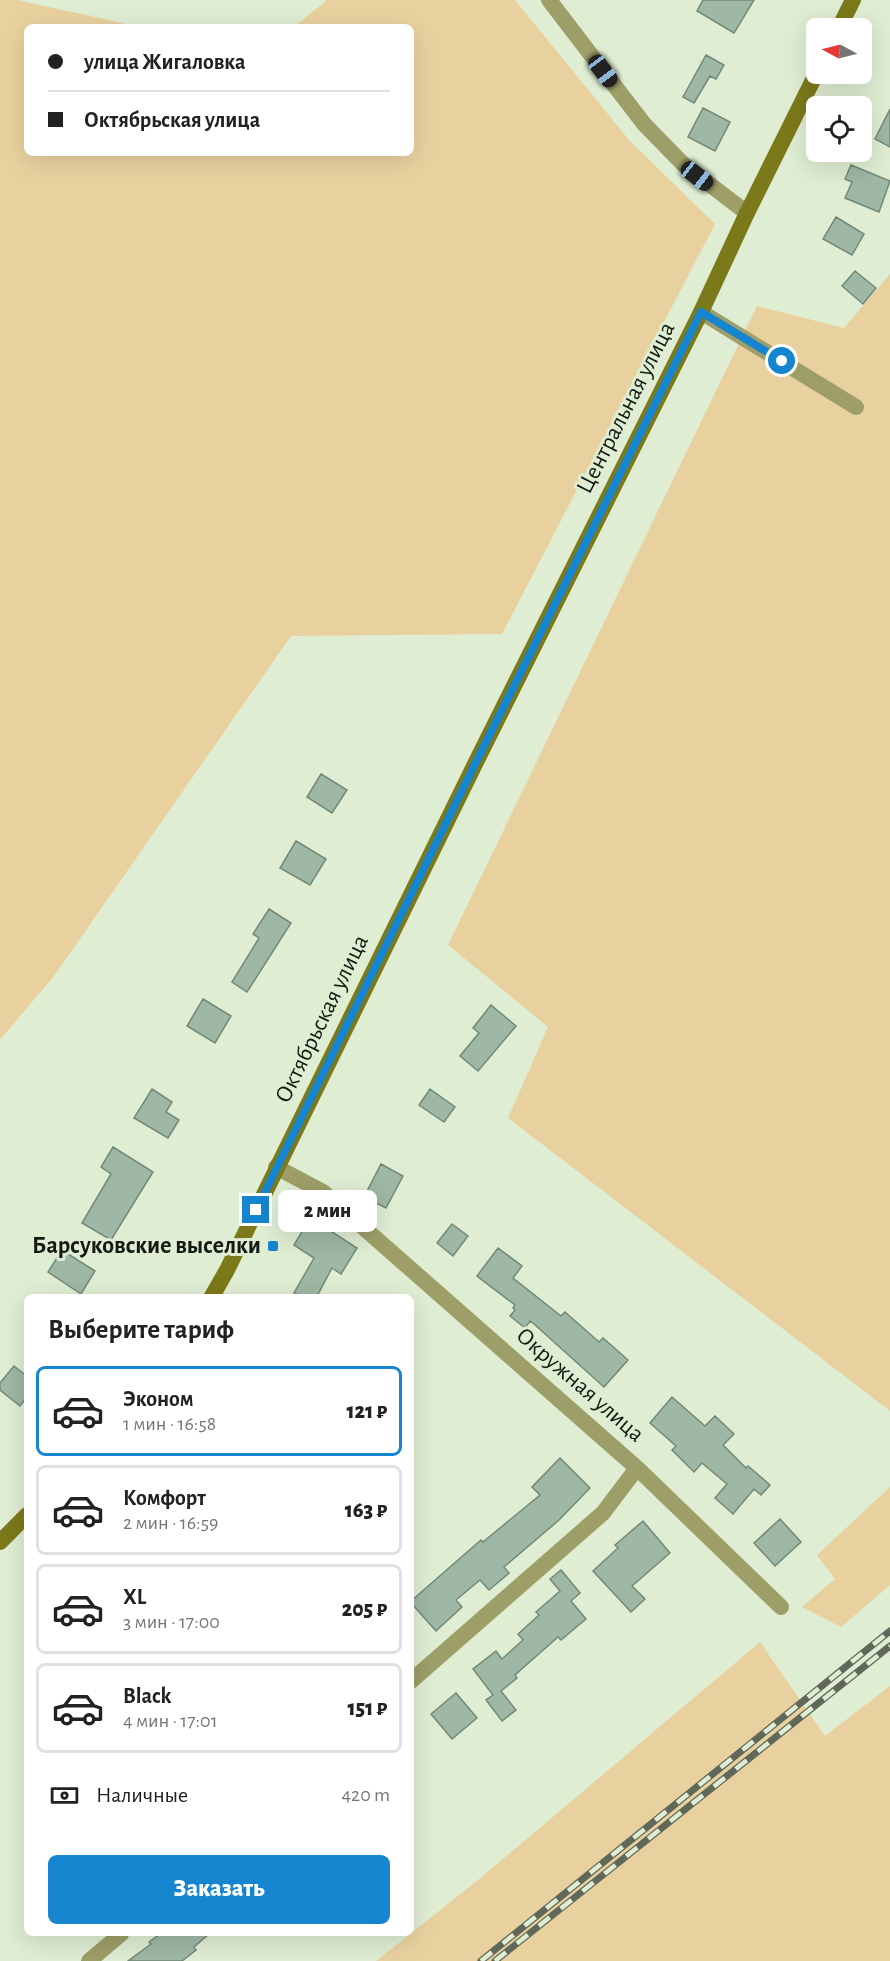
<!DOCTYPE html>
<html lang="ru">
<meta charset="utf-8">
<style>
body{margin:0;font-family:"Alegreya Sans",sans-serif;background:#f6f6f6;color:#222;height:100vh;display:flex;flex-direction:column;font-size:22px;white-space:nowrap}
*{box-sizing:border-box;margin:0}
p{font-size:20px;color:#767676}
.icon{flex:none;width:33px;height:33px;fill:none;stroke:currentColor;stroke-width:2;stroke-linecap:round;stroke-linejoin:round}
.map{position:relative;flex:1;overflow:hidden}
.drawer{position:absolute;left:24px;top:1294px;width:390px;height:642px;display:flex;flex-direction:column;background:#fff;border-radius:9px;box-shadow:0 6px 24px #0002}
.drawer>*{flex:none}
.banner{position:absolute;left:24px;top:24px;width:390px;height:132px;border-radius:9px;box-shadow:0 6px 24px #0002;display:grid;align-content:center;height:132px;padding:0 24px;background:#fff}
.needle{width:39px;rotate:277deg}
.fabs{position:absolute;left:806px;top:18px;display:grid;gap:12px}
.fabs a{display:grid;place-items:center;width:66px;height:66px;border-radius:9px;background:#fff;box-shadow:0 6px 24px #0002;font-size:30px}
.end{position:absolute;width:27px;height:27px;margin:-14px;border:8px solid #1485ce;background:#fff;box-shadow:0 0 0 3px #fff}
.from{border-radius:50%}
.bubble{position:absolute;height:42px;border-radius:9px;background:#fff;box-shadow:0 6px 24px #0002;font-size:20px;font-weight:800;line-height:42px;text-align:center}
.car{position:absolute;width:18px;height:36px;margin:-18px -9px;border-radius:8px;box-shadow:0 0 4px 2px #0007;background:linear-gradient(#222 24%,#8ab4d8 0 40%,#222 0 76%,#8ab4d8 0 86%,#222 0)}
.banner b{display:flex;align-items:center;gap:21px;height:57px;font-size:22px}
.banner b+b{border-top:2px solid #e0e0e0}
.banner i{width:15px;height:15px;background:#222}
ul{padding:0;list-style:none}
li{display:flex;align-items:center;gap:18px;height:90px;margin:0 12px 9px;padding:0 12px;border:3px solid #e0e0e0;border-radius:9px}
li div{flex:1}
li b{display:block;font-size:22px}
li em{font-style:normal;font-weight:800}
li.active{border-color:#1485ce}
li>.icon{width:54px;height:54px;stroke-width:1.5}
h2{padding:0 24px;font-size:27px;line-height:72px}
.pay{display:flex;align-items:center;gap:15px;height:66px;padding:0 24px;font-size:22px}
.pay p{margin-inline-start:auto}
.button{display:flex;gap:12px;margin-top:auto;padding:12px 24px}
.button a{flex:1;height:69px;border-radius:9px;background:#1485ce;color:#fff;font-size:24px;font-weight:800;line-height:69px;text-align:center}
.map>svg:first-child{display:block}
</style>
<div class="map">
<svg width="890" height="1961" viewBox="0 0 890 1961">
<rect width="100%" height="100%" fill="#dfedd3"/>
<path fill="#e9d19f" d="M 0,0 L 17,0 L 140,27 L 27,27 L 27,153 L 411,153 L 411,27 L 294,27 L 327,0 L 515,0 L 629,140 L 715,224 L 502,634 L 291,636 L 54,976 L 0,1040 Z
M 890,274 L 890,1411 L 508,1118 L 548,1027 L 448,945 L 757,306 L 844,328 Z
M 890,1487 L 890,1585 L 841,1627 L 802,1607 L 835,1579 L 817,1555 Z
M 760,1642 L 825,1736 L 890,1686 L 890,1961 L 376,1961 L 478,1880 Z"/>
<path fill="#9fb7a5" stroke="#728978" stroke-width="1.5" d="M 703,0 L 754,0 L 734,33 L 697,11 Z
M 706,55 L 724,65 L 716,79 L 710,76 L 694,103 L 683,97 Z
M 703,108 L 730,122 L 715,151 L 688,137 Z
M 890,109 L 890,147 L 875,139 Z
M 851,165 L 890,181 L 879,212 L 845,198 L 852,182 L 845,179 Z
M 836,217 L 864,234 L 852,255 L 823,239 Z
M 855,271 L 876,288 L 863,304 L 842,286 Z
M 321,774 L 347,790 L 332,813 L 307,797 Z
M 296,841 L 326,859 L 310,885 L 280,868 Z
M 269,909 L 291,923 L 247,992 L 232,982 L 259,938 L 253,934 Z
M 203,999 L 231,1016 L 215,1043 L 187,1026 Z
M 491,1005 L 516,1026 L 478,1071 L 460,1056 L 479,1033 L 473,1028 Z
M 152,1089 L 172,1102 L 166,1112 L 179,1120 L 168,1138 L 134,1118 Z
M 430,1089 L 455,1107 L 444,1122 L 419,1105 Z
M 113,1147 L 153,1172 L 111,1240 L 82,1223 L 111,1174 L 101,1167 Z
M 381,1164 L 403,1176 L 386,1208 L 364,1197 Z
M 316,1208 L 335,1220 L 329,1230 L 357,1248 L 341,1274 L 332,1268 L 316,1298 L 303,1298 L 294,1293 L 314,1258 L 294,1245 Z
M 452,1224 L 468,1236 L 453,1256 L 437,1243 Z
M 498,1248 L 522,1266 L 513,1278 L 561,1316 L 565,1312 L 599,1342 L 603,1338 L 628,1360 L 604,1387 L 534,1324 L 530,1321 L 525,1328 L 510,1316 L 515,1310 L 513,1308 L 515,1305 L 477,1276 Z
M 62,1250 L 95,1271 L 81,1294 L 48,1272 Z
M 14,1366 L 27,1376 L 27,1397 L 20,1406 L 0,1390 L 0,1383 Z
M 672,1397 L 705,1426 L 715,1416 L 734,1434 L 723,1445 L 746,1468 L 748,1466 L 770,1485 L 761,1495 L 754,1489 L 733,1514 L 715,1498 L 727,1484 L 702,1463 L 694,1472 L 672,1450 L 676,1446 L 650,1423 Z
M 560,1458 L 590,1488 L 559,1520 L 504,1567 L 509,1573 L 489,1590 L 480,1580 L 456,1600 L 462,1607 L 436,1631 L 411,1603 L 411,1601 L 481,1540 L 483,1542 L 540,1495 L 532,1487 Z
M 780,1519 L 801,1542 L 775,1566 L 754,1543 Z
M 643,1521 L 670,1553 L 632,1586 L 645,1599 L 631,1612 L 593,1571 L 618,1548 L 615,1545 Z
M 561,1570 L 580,1593 L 571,1601 L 586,1619 L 561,1640 L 558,1637 L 515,1675 L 517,1678 L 501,1691 L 516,1710 L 502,1721 L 486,1700 L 493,1695 L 473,1669 L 496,1651 L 502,1659 L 523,1640 L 518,1634 L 539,1615 L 536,1612 L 560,1591 L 550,1579 Z
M 456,1693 L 477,1718 L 452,1739 L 431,1714 Z
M 160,1934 L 209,1934 L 194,1947 L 196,1950 L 182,1961 L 128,1961 L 151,1944 L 149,1942 Z"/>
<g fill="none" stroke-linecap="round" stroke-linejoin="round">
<path stroke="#9e9e68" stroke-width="16" d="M 549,0 L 644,124 L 683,164 L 747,213
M 701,312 L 856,407
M 276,1167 L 323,1192 L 637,1468 L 603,1513 L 411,1681
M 637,1468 L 781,1607
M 89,1961 L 121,1934"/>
<path stroke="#7c791a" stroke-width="16" d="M 839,28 L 853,0
M 211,1298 L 227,1270 L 476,762 L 701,312 L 747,213 L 816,74
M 0,1542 L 27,1515"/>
<defs>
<path id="rail" d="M 481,1961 L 890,1631
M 495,1961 L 890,1646"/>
</defs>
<use href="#rail" stroke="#606859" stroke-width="7"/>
<use href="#rail" stroke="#dfedd3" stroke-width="4.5" stroke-dasharray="14" stroke-linecap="butt"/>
</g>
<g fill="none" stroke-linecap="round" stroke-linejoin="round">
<path stroke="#1485ce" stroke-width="8" d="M 256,1210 L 476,762 L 701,312 L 782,361"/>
</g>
<rect fill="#1485ce" stroke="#dfedd3" stroke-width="2" x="267" y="1240" width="12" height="12" rx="3"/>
<g text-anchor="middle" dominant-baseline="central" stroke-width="6" stroke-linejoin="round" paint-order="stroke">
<g font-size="24" fill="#151a11" stroke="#dfedd3">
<text transform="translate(626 408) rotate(-63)">Центральная улица</text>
<text transform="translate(322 1019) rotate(-64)">Октябрьская улица</text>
<text transform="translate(580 1385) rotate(41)">Окружная улица</text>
</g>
<g font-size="24" font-weight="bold" fill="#151a11" stroke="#dfedd3" text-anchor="end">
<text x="261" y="1246">Барсуковские выселки</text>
</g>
</g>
</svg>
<div class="fabs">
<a><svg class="needle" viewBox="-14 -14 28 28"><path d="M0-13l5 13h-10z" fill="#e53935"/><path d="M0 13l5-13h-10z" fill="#767676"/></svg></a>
<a><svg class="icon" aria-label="locate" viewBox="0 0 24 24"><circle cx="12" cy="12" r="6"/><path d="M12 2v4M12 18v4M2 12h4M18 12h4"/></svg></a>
</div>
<i class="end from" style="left:782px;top:361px"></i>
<i class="end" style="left:256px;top:1210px"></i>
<div class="bubble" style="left:278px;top:1190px;width:99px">2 мин</div>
<i class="car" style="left:603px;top:71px;rotate:143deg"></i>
<i class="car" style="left:697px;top:176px;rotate:128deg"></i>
<div class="banner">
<b><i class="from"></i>улица Жигаловка</b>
<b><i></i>Октябрьская улица</b>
</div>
<section class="drawer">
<h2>Выберите тариф</h2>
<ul>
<li class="active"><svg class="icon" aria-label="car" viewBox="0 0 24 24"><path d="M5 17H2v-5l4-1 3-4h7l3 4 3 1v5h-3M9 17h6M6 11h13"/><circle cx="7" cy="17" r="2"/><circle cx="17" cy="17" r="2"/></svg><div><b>Эконом</b><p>1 мин · 16:58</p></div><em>121 ₽</em></li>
<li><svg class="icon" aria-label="car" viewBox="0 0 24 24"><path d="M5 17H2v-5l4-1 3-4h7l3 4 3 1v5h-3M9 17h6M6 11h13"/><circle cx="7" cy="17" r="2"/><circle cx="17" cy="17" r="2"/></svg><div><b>Комфорт</b><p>2 мин · 16:59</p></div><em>163 ₽</em></li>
<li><svg class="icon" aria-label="car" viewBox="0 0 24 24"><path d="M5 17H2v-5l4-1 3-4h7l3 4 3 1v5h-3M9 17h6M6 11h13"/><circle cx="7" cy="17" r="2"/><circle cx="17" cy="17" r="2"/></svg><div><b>XL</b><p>3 мин · 17:00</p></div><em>205 ₽</em></li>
<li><svg class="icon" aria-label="car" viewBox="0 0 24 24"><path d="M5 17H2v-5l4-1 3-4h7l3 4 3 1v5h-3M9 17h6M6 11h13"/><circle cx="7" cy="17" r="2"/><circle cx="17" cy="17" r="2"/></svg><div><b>Black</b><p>4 мин · 17:01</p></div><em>151 ₽</em></li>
</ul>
<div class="pay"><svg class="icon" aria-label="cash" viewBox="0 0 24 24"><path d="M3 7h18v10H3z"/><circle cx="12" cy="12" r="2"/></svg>Наличные<p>420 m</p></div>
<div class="button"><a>Заказать</a></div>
</section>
</div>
